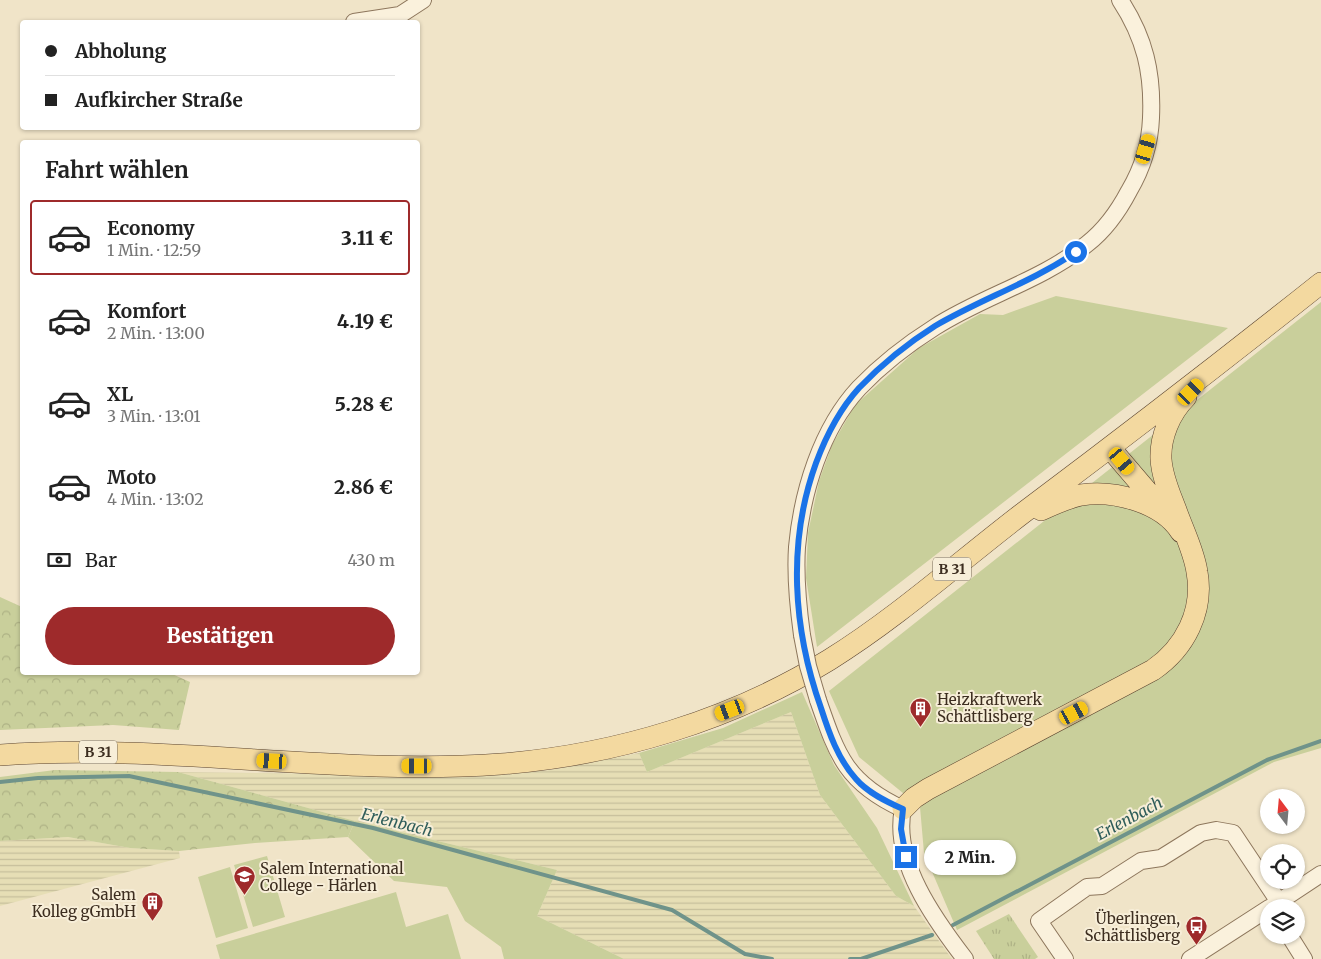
<!DOCTYPE html>
<html lang="de">
<meta charset="utf-8">
<style>
body{margin:0;font-family:Merriweather,serif;background:#f6f6f6;color:#222;height:100vh;display:flex;flex-direction:column;font-size:19px;white-space:nowrap}
*{box-sizing:border-box;margin:0}
p{font-size:16px;color:#767676}
.icon{flex:none;width:28px;height:28px;fill:none;stroke:currentColor;stroke-width:2;stroke-linecap:round;stroke-linejoin:round}
.map{position:relative;flex:1;overflow:hidden}
.drawer{position:absolute;left:20px;top:140px;width:400px;height:535px;display:flex;flex-direction:column;background:#fff;border-radius:5px;box-shadow:0 1px 4px #0004}
.drawer>*{flex:none}
.banner{position:absolute;left:20px;top:20px;width:400px;height:110px;border-radius:5px;box-shadow:0 1px 4px #0004;display:grid;align-content:center;height:110px;padding:0 25px;background:#fff}
.needle{width:32px;rotate:344deg}
.buttons{position:absolute;left:1260px;top:789px;display:grid;gap:10px}
.buttons a{display:grid;place-items:center;width:45px;height:45px;border-radius:50%;background:#fff;box-shadow:0 1px 4px #0004;font-size:25px}
.end{position:absolute;width:22px;height:22px;margin:-11px;border:6px solid #1a73e8;background:#fff;box-shadow:0 0 0 2px #fff}
.from{border-radius:50%}
.bubble{position:absolute;height:35px;border-radius:18px;background:#fff;box-shadow:0 1px 4px #0004;font-size:16px;font-weight:800;line-height:35px;text-align:center}
.car{position:absolute;width:15px;height:30px;margin:-15px -8px;border-radius:6px;box-shadow:0 0 4px 1px #0007;background:linear-gradient(#f5c518 24%,#345 0 40%,#f5c518 0 76%,#345 0 86%,#f5c518 0)}
.banner b{display:flex;align-items:center;gap:18px;height:48px;font-size:19px}
.banner b+b{border-top:1px solid #e0e0e0}
.banner i{width:12px;height:12px;background:#222}
ul{padding:0;list-style:none}
li{display:flex;align-items:center;gap:15px;height:75px;margin:0 10px 8px;padding:0 15px;border:2px solid transparent;border-radius:5px}
li div{flex:1}
li b{display:block;font-size:19px}
li em{font-style:normal;font-weight:800}
li.current{border-color:#9e2a2b}
li>.icon{width:45px;height:45px;stroke-width:1.5}
h2{padding:0 25px;font-size:22px;line-height:60px}
.pay{display:flex;align-items:center;gap:12px;height:55px;padding:0 25px;font-size:19px}
.pay p{margin-inline-start:auto}
.primary-button{display:flex;gap:10px;margin-top:auto;padding:10px 25px}
.primary-button a{flex:1;height:58px;border-radius:30px;background:#9e2a2b;color:#fff;font-size:20px;font-weight:800;line-height:58px;text-align:center}
.map>svg:first-child{display:block}
</style>
<div class="map">
<svg width="1321" height="959" viewBox="0 0 1321 959">
<defs>
<pattern id="farmland-rules" width="6" height="5" patternUnits="userSpaceOnUse" patternTransform="scale(1.25)"><rect width="6" height="5" fill="#e6deb5"/><path d="M0 2.5h6" fill="none" stroke="#c6bf9b"/></pattern>
<pattern id="forest-crowns" width="20" height="18" patternUnits="userSpaceOnUse" patternTransform="scale(1.25)"><rect width="20" height="18" fill="#c9cf9b"/><path d="M2 6a3 3 0 1 1 6 0M12 15a3 3 0 1 1 6 0" fill="none" stroke="#aeb285"/></pattern>
<pattern id="park-tufts" width="24" height="20" patternUnits="userSpaceOnUse" patternTransform="scale(1.25)"><rect width="24" height="20" fill="#c9cf9b"/><path d="M3 7l-1-3M5 7V3M7 7l1-3M15 17l-1-3M17 17v-4M19 17l1-3" fill="none" stroke="#aeb285"/></pattern>
</defs>
<rect width="100%" height="100%" fill="#f0e4c8"/>
<path fill="url(#farmland-rules)" d="M 791,712 L 820,795 L 896,896 L 914,906 L 952,959 L 624,959 L 537,916 L 557,870 L 355,821 L 178,772 L 485,776 L 550,770 L 639,753 L 647,772 Z
M 68,837 L 130,848 L 179,851 L 180,858 L 0,906 L 0,841 Z"/>
<path fill="#c9cf9b" d="M 1056,296 L 1228,328 L 817,647 L 806,578 L 808,533 L 819,481 L 832,445 L 855,405 L 919,348 L 980,314 L 1003,315 Z
M 1321,302 L 1321,748 L 1274,762 L 957,930 L 924,853 L 920,807 L 859,757 L 829,691 Z
M 802,692 L 834,765 L 877,828 L 914,906 L 896,896 L 820,795 L 791,712 L 647,772 L 639,753 L 723,728 Z
M 355,821 L 557,870 L 537,916 L 624,959 L 504,959 L 501,947 L 465,921 L 447,887 L 394,881 L 348,837 Z
M 267,856 L 285,917 L 253,927 L 234,865 Z
M 230,867 L 248,928 L 216,938 L 198,877 Z
M 396,892 L 406,927 L 448,914 L 461,959 L 220,959 L 216,945 Z"/>
<path fill="url(#forest-crowns)" d="M 0,597 L 22,607 L 22,672 L 170,673 L 190,682 L 179,730 L 113,725 L 0,730 Z
M 55,770 L 178,772 L 355,821 L 348,837 L 255,843 L 179,851 L 130,848 L 68,837 L 0,841 L 0,777 Z"/>
<path fill="url(#park-tufts)" d="M 1009,914 L 1038,957 L 1035,959 L 994,959 L 976,931 Z"/>
<g fill="none" stroke-linecap="round" stroke-linejoin="round">
<path stroke="#6f938a" stroke-width="4" d="M 0,782 L 38,778 L 129,776 L 373,828 L 672,910 L 745,954 L 772,959
M 953,925 L 1267,760 L 1321,741
M 850,959 L 861,959 L 932,935"/>
<defs>
<path id="minor" d="M 354,22 L 400,15 L 423,0
M 802,635 C 798,606 795,577 797,547 C 802,492 821,429 859,388 C 881,365 908,344 935,327 C 983,296 1041,281 1087,244 C 1105,230 1119,210 1129,191 C 1142,169 1150,144 1151,118 C 1153,73 1145,38 1120,0
M 818,700 C 837,755 846,783 903,809 C 892,861 935,920 965,959
M 1271,907 L 1321,874
M 1289,935 L 1304,959
M 1065,959 L 1039,921 L 1087,887 L 1102,886 L 1141,861 L 1161,858 L 1201,833 L 1216,830 L 1233,833 L 1279,902
M 1190,959 L 1269,908"/>
<path id="major" d="M 1110,448 L 1163,510
M 1041,510 C 1054,504 1067,498 1081,495 C 1114,490 1162,502 1181,532
M 0,755 C 167,743 334,776 501,764 C 616,755 731,720 829,660 C 898,617 959,562 1023,513 C 1123,438 1223,361 1321,283
M 903,809 L 914,798 L 928,789 L 1153,670 C 1185,648 1204,611 1197,572 C 1194,551 1183,530 1176,510 C 1170,494 1162,477 1161,459 C 1160,437 1170,413 1186,397"/>
</defs>
<use href="#minor" stroke="#8d765c" stroke-width="18"/>
<use href="#major" stroke="#5b4430" stroke-width="22"/>
<use href="#minor" stroke="#faf1dc" stroke-width="16"/>
<use href="#major" stroke="#f3d9a0" stroke-width="21"/>
<defs>
<path id="minor-bridge" d="M 802,635 L 808,666 L 818,700"/>
</defs>
<use href="#minor-bridge" stroke="#8d765c" stroke-width="18" stroke-linecap="butt"/>
<use href="#minor-bridge" stroke="#faf1dc" stroke-width="16"/>
</g>
<g fill="none" stroke-linecap="round" stroke-linejoin="round">
<path stroke="#1a73e8" stroke-width="6" d="M 906,857 L 901,829 L 903,809 C 887,802 868,793 856,779 C 838,759 829,733 821,708 C 793,629 787,543 816,463 C 826,436 839,410 859,388 C 881,365 908,343 935,326 C 981,299 1032,282 1076,252"/>
</g>
<defs>
<symbol id="building-pin" viewBox="-11 -11 22 30"><path d="M0 17L-7.5 6A9.5 9.5 0 1 1 7.5 6Z" fill="#9e2a2b" stroke="#f7eed8"/><path d="M-4-6H4V6H1V3H-1V6H-4ZM-2.5-4.3h1.7v1.8h-1.7ZM.8-4.3h1.7v1.8H.8ZM-2.5-1h1.7V.8h-1.7ZM.8-1h1.7V.8H.8Z" fill="#fff"/></symbol>
<symbol id="school-pin" viewBox="-11 -11 22 30"><path d="M0 17L-7.5 6A9.5 9.5 0 1 1 7.5 6Z" fill="#9e2a2b" stroke="#f7eed8"/><path d="M0-5L7-2L0 1L-7-2ZM-4 1L0 2.5L4 1V4Q0 6-4 4Z" fill="#fff"/></symbol>
<symbol id="bus-pin" viewBox="-11 -11 22 30"><path d="M0 17L-7.5 6A9.5 9.5 0 1 1 7.5 6Z" fill="#9e2a2b" stroke="#f7eed8"/><path d="M-5-6H5V4H4V6H2V4H-2V6H-4V4H-5ZM-3.5-4V0h7V-4ZM-3.5 1.2v1.5H-2V1.2ZM2 1.2v1.5H3.5V1.2Z" fill="#fff"/></symbol>
</defs>
<g fill-rule="evenodd">
<use href="#building-pin" x="908" y="696" width="25" height="34"/>
<use href="#school-pin" x="232" y="864" width="25" height="34"/>
<use href="#building-pin" x="140" y="890" width="25" height="34"/>
<use href="#bus-pin" x="1184" y="914" width="25" height="34"/>
</g>
<g text-anchor="middle" dominant-baseline="central" stroke-width="4" stroke-linejoin="round" paint-order="stroke">
<g fill="#f7eed8" stroke="#756857" stroke-width="1">
<rect x="933" y="557.5" width="38" height="23" rx="4"/>
<rect x="79" y="740.5" width="38" height="23" rx="4"/>
</g>
<g font-size="14" font-weight="bold" fill="#3d2e20">
<text x="952" y="569">B 31</text>
<text x="98" y="752">B 31</text>
</g>
<g font-size="15" fill="#3d2e20" stroke="#f7eed8" text-anchor="start">
<text x="937" y="699">Heizkraftwerk<tspan x="937" dy="17">Schättlisberg</tspan></text>
<text x="260" y="868">Salem International<tspan x="260" dy="17">College - Härlen</tspan></text>
<text x="136" y="894" text-anchor="end">Salem<tspan x="136" dy="17">Kolleg gGmbH</tspan></text>
<text x="1180" y="918" text-anchor="end">Überlingen,<tspan x="1180" dy="17">Schättlisberg</tspan></text>
</g>
<g font-size="16" font-style="italic" fill="#2f5d5a" stroke="#f7eed8">
<text transform="translate(1129 818) rotate(-28)">Erlenbach</text>
<text transform="translate(397 822) rotate(14)">Erlenbach</text>
</g>
</g>
</svg>
<div class="buttons">
<a><svg class="needle" viewBox="-14 -14 28 28"><path d="M0-13l5 13h-10z" fill="#e53935"/><path d="M0 13l5-13h-10z" fill="#767676"/></svg></a>
<a><svg class="icon" aria-label="locate" viewBox="0 0 24 24"><circle cx="12" cy="12" r="6"/><path d="M12 2v4M12 18v4M2 12h4M18 12h4"/></svg></a>
<a><svg class="icon" aria-label="layers" viewBox="0 0 24 24"><path d="M12 4l9 5-9 5-9-5zM3 14l9 5 9-5"/></svg></a>
</div>
<i class="end from" style="left:1076px;top:252px"></i>
<i class="end" style="left:906px;top:857px"></i>
<div class="bubble" style="left:924px;top:840px;width:92px">2 Min.</div>
<i class="car" style="left:1146px;top:149px;rotate:17deg"></i>
<i class="car" style="left:1191px;top:392px;rotate:44deg"></i>
<i class="car" style="left:1122px;top:461px;rotate:140deg"></i>
<i class="car" style="left:730px;top:710px;rotate:249deg"></i>
<i class="car" style="left:1074px;top:713px;rotate:62deg"></i>
<i class="car" style="left:272px;top:761px;rotate:273deg"></i>
<i class="car" style="left:417px;top:766px;rotate:270deg"></i>
<div class="banner">
<b><i class="from"></i>Abholung</b>
<b><i></i>Aufkircher Straße</b>
</div>
<section class="drawer">
<h2>Fahrt wählen</h2>
<ul>
<li class="current"><svg class="icon" aria-label="car" viewBox="0 0 24 24"><path d="M5 17H2v-5l4-1 3-4h7l3 4 3 1v5h-3M9 17h6M6 11h13"/><circle cx="7" cy="17" r="2"/><circle cx="17" cy="17" r="2"/></svg><div><b>Economy</b><p>1 Min. · 12:59</p></div><em>3.11 €</em></li>
<li><svg class="icon" aria-label="car" viewBox="0 0 24 24"><path d="M5 17H2v-5l4-1 3-4h7l3 4 3 1v5h-3M9 17h6M6 11h13"/><circle cx="7" cy="17" r="2"/><circle cx="17" cy="17" r="2"/></svg><div><b>Komfort</b><p>2 Min. · 13:00</p></div><em>4.19 €</em></li>
<li><svg class="icon" aria-label="car" viewBox="0 0 24 24"><path d="M5 17H2v-5l4-1 3-4h7l3 4 3 1v5h-3M9 17h6M6 11h13"/><circle cx="7" cy="17" r="2"/><circle cx="17" cy="17" r="2"/></svg><div><b>XL</b><p>3 Min. · 13:01</p></div><em>5.28 €</em></li>
<li><svg class="icon" aria-label="car" viewBox="0 0 24 24"><path d="M5 17H2v-5l4-1 3-4h7l3 4 3 1v5h-3M9 17h6M6 11h13"/><circle cx="7" cy="17" r="2"/><circle cx="17" cy="17" r="2"/></svg><div><b>Moto</b><p>4 Min. · 13:02</p></div><em>2.86 €</em></li>
</ul>
<div class="pay"><svg class="icon" aria-label="cash" viewBox="0 0 24 24"><path d="M3 7h18v10H3z"/><circle cx="12" cy="12" r="2"/></svg>Bar<p>430 m</p></div>
<div class="primary-button"><a>Bestätigen</a></div>
</section>
</div>
